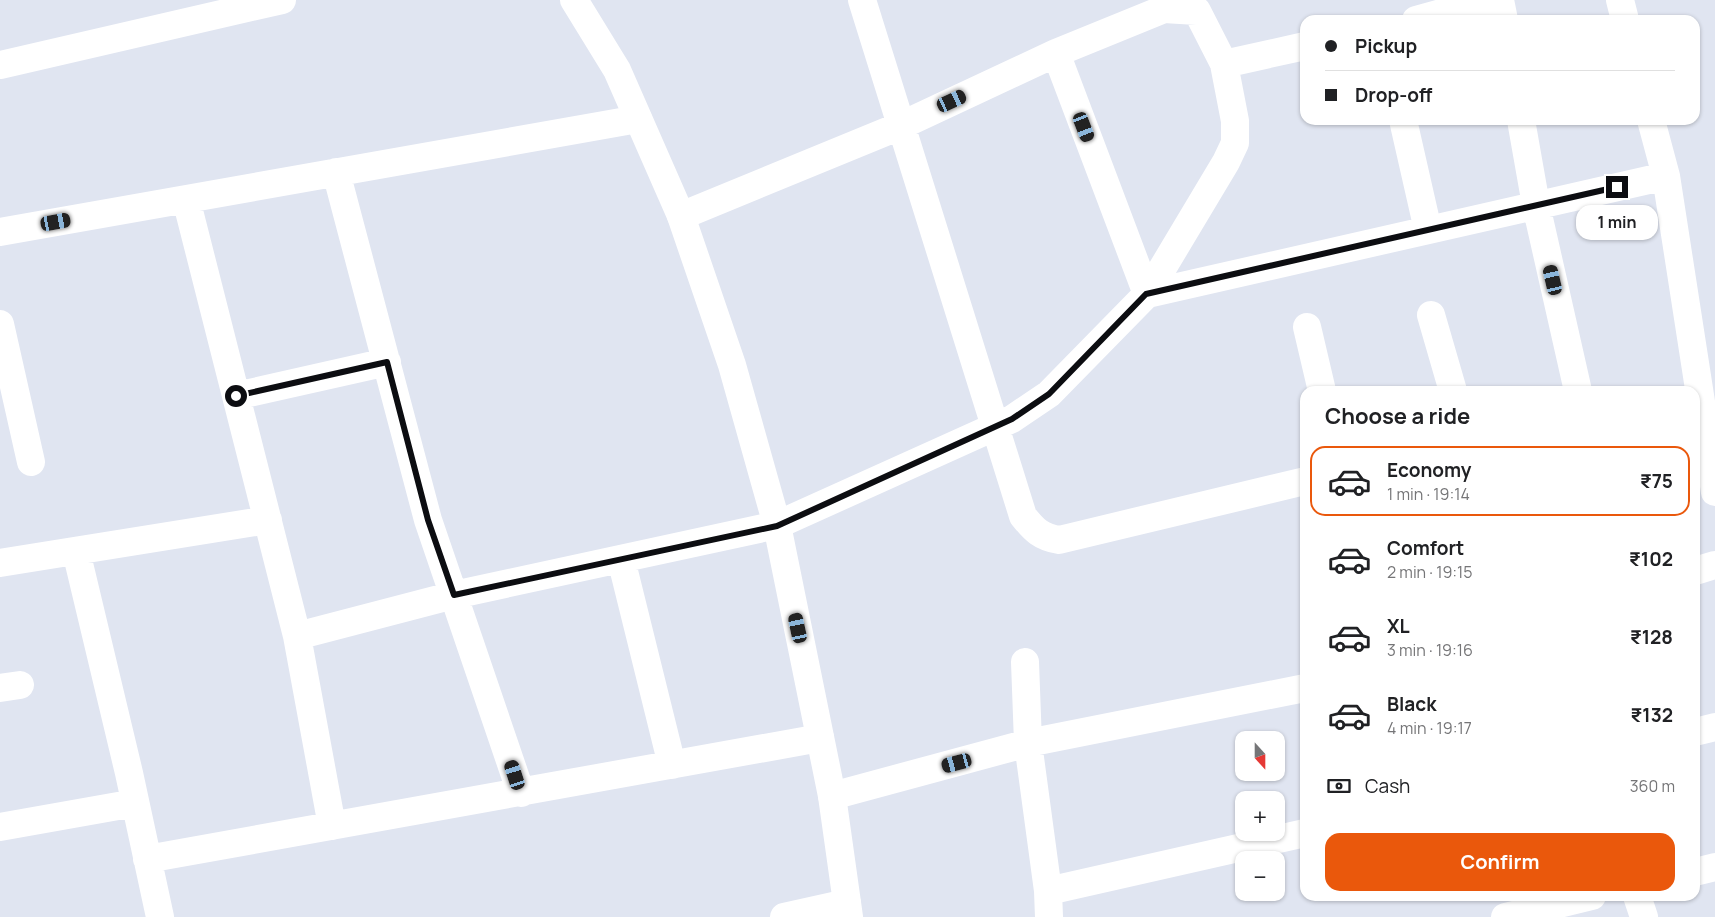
<!DOCTYPE html>
<meta charset="utf-8">
<style>
body{margin:0;font-family:Manrope,sans-serif;background:#f6f6f6;color:#202124;height:100vh;display:flex;flex-direction:column;font-size:19px;white-space:nowrap}
*{box-sizing:border-box;margin:0}
p{font-size:16px;color:#757577}
.icon{flex:none;width:28px;height:28px;fill:none;stroke:currentColor;stroke-width:2;stroke-linecap:round;stroke-linejoin:round}
.map{position:relative;flex:1;overflow:hidden}
.drawer{position:absolute;left:1300px;top:386px;width:400px;height:515px;display:flex;flex-direction:column;background:#fff;border-radius:15px;box-shadow:0 1px 4px #0004}
.drawer>*{flex:none}
.top-card{position:absolute;left:1300px;top:15px;width:400px;height:110px;border-radius:15px;box-shadow:0 1px 4px #0004;display:grid;align-content:center;height:110px;padding:0 25px;background:#fff}
.needle{width:32px;rotate:159deg}
.controls{position:absolute;left:1235px;top:731px;display:grid;gap:10px}
.controls a{display:grid;place-items:center;width:50px;height:50px;border-radius:10px;background:#fff;box-shadow:0 1px 4px #0004;font-size:25px}
.end{position:absolute;width:22px;height:22px;margin:-11px;border:6px solid #0c0d11;background:#fff;box-shadow:0 0 0 2px #fff}
.from{border-radius:50%}
.bubble{position:absolute;height:35px;border-radius:15px;background:#fff;box-shadow:0 1px 4px #0004;font-size:16px;font-weight:700;line-height:35px;text-align:center}
.car{position:absolute;width:15px;height:30px;margin:-15px -8px;border-radius:6px;box-shadow:0 0 4px 1px #0007;background:linear-gradient(#222 24%,#8ab4d8 0 40%,#222 0 76%,#8ab4d8 0 86%,#222 0)}
.top-card b{display:flex;align-items:center;gap:18px;height:48px;font-size:19px}
.top-card b+b{border-top:1px solid #e0e0e0}
.top-card i{width:12px;height:12px;background:#202124}
ul{padding:0;list-style:none}
li{display:flex;align-items:center;gap:15px;height:70px;margin:0 10px 8px;padding:0 15px;border:2px solid transparent;border-radius:15px}
li div{flex:1}
li b{display:block;font-size:19px}
li em{font-style:normal;font-weight:700}
li.selected{border-color:#ea580c}
li>.icon{width:45px;height:45px;stroke-width:1.5}
h2{padding:0 25px;font-size:22px;line-height:60px}
.pay{display:flex;align-items:center;gap:12px;height:55px;padding:0 25px;font-size:19px}
.pay p{margin-inline-start:auto}
.action{display:flex;gap:10px;margin-top:auto;padding:10px 25px}
.action a{flex:1;height:58px;border-radius:15px;background:#ea580c;color:#fff;font-size:20px;font-weight:700;line-height:58px;text-align:center}
.map>svg:first-child{display:block}
</style>
<div class="map">
<svg width="1715" height="917" viewBox="0 0 1715 917">
<rect width="100%" height="100%" fill="#e0e5f1"/>
<g fill="none" stroke-linecap="round" stroke-linejoin="round">
<path stroke="#fff" stroke-width="28" d="M 862,0 L 1023,516 C 1034,530 1041,537 1059,540 L 1305,481
M 1500,0 L 1504,20
M 1620,0 L 1625,20
M 1416,20 L 1488,0
M 1056,53 L 1147,294 L 1226,162 L 1235,143 L 1235,121 L 1224,64
M 0,65 L 282,0
M 1403,120 L 1428,230
M 1521,120 L 1536,205 L 1578,391
M 1651,120 L 1666,176 L 1715,492
M 336,172 L 428,520 L 521,793
M 186,199 L 297,636 L 332,826
M 681,216 L 900,126 L 1056,53 L 1164,9 L 1197,11 L 1224,64 L 1305,46
M 0,232 L 638,119
M 1431,315 L 1453,391
M 0,324 L 31,462
M 1307,327 L 1322,391
M 236,396 L 387,362
M 76,551 L 129,773 L 160,917
M 621,559 L 672,765
M 0,563 L 268,520
M 1695,571 L 1715,565
M 297,636 L 454,595 L 777,525 L 1012,419 L 1049,394 L 1147,294 L 1666,176
M 0,688 L 20,685
M 1695,732 L 1715,727
M 832,796 L 1028,743 L 1025,662
M 0,827 L 135,803
M 147,859 L 820,738
M 1695,872 L 1715,867
M 1048,891 L 1028,743 L 1305,688
M 1637,896 L 1644,917
M 784,917 L 847,903
M 1049,917 L 1048,891 L 1305,833
M 1505,917 L 1592,896"/>
<path stroke="#fff" stroke-width="28" d="M 574,0 L 617,70 L 681,216 L 732,365 L 777,525 L 832,796 L 849,917"/>
</g>
<g fill="none" stroke-linecap="round" stroke-linejoin="round">
<path stroke="#0c0d11" stroke-width="6" d="M 236,396 L 387,362 L 428,520 L 454,595 L 777,526 L 1012,419 L 1049,394 L 1146,294 L 1617,187"/>
</g>
</svg>
<div class="controls">
<a><svg class="needle" viewBox="-14 -14 28 28"><path d="M0-13l5 13h-10z" fill="#e53935"/><path d="M0 13l5-13h-10z" fill="#757577"/></svg></a>
<a>+</a>
<a>−</a>
</div>
<i class="end from" style="left:236px;top:396px"></i>
<i class="end" style="left:1617px;top:187px"></i>
<div class="bubble" style="left:1576px;top:205px;width:82px">1 min</div>
<i class="car" style="left:952px;top:101px;rotate:65deg"></i>
<i class="car" style="left:1084px;top:127px;rotate:159deg"></i>
<i class="car" style="left:56px;top:222px;rotate:80deg"></i>
<i class="car" style="left:1553px;top:280px;rotate:347deg"></i>
<i class="car" style="left:798px;top:628px;rotate:348deg"></i>
<i class="car" style="left:957px;top:763px;rotate:255deg"></i>
<i class="car" style="left:515px;top:775px;rotate:342deg"></i>
<div class="top-card">
<b><i class="from"></i>Pickup</b>
<b><i></i>Drop-off</b>
</div>
<section class="drawer">
<h2>Choose a ride</h2>
<ul>
<li class="selected"><svg class="icon" aria-label="car" viewBox="0 0 24 24"><path d="M5 17H2v-5l4-1 3-4h7l3 4 3 1v5h-3M9 17h6M6 11h13"/><circle cx="7" cy="17" r="2"/><circle cx="17" cy="17" r="2"/></svg><div><b>Economy</b><p>1 min · 19:14</p></div><em>₹75</em></li>
<li><svg class="icon" aria-label="car" viewBox="0 0 24 24"><path d="M5 17H2v-5l4-1 3-4h7l3 4 3 1v5h-3M9 17h6M6 11h13"/><circle cx="7" cy="17" r="2"/><circle cx="17" cy="17" r="2"/></svg><div><b>Comfort</b><p>2 min · 19:15</p></div><em>₹102</em></li>
<li><svg class="icon" aria-label="car" viewBox="0 0 24 24"><path d="M5 17H2v-5l4-1 3-4h7l3 4 3 1v5h-3M9 17h6M6 11h13"/><circle cx="7" cy="17" r="2"/><circle cx="17" cy="17" r="2"/></svg><div><b>XL</b><p>3 min · 19:16</p></div><em>₹128</em></li>
<li><svg class="icon" aria-label="car" viewBox="0 0 24 24"><path d="M5 17H2v-5l4-1 3-4h7l3 4 3 1v5h-3M9 17h6M6 11h13"/><circle cx="7" cy="17" r="2"/><circle cx="17" cy="17" r="2"/></svg><div><b>Black</b><p>4 min · 19:17</p></div><em>₹132</em></li>
</ul>
<div class="pay"><svg class="icon" aria-label="cash" viewBox="0 0 24 24"><path d="M3 7h18v10H3z"/><circle cx="12" cy="12" r="2"/></svg>Cash<p>360 m</p></div>
<div class="action"><a>Confirm</a></div>
</section>
</div>
